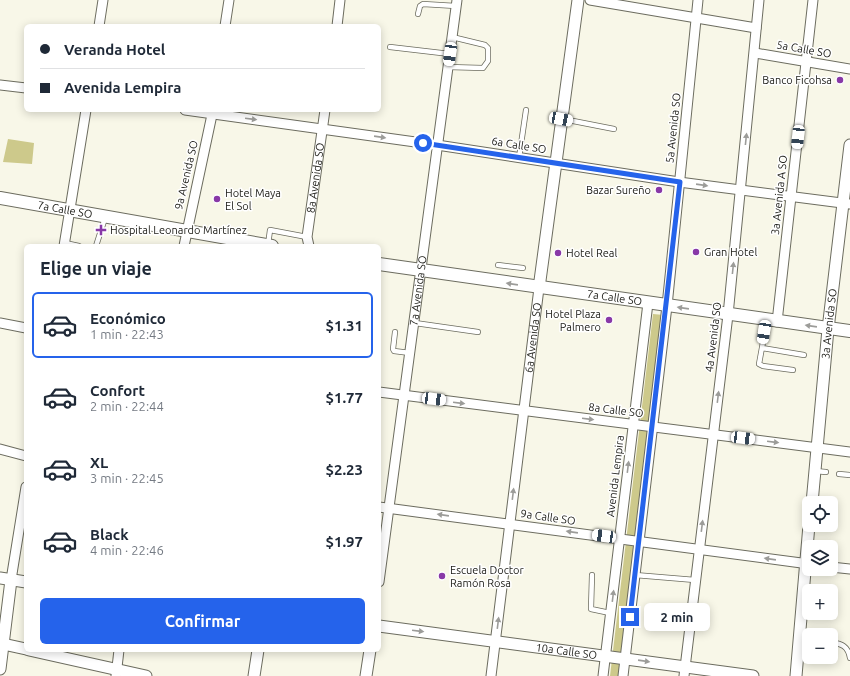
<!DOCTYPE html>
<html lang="es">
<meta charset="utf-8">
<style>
body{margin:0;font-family:Ubuntu,sans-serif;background:#f2f2f3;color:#1f2937;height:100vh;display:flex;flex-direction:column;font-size:15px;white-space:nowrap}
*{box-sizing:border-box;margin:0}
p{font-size:13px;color:#747a83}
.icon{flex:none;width:22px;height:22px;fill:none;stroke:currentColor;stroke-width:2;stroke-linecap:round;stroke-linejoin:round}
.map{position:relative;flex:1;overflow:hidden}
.drawer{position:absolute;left:24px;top:244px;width:357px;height:408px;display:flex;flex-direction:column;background:#fff;border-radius:6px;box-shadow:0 2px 10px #0003}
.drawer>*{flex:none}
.top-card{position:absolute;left:24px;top:24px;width:357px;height:88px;border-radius:6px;box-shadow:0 2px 10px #0003;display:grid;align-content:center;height:88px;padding:0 16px;background:#fff}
.fabs{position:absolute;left:802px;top:496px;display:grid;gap:8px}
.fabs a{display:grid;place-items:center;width:36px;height:36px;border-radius:6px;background:#fff;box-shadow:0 2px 10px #0003;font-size:20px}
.end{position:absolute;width:18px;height:18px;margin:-9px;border:5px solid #2563eb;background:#fff;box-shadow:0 0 0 2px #fff}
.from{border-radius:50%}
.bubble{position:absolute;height:28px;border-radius:6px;background:#fff;box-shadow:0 2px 10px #0003;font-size:13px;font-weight:700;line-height:28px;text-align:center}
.car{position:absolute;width:12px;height:24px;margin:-12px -6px;border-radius:5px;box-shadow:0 0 3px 1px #0007;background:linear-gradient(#fff 24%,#345 0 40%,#fff 0 76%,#345 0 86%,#fff 0)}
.top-card b{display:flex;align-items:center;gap:14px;height:38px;font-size:15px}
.top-card b+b{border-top:1px solid #e0e1e3}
.top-card i{width:10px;height:10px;background:#1f2937}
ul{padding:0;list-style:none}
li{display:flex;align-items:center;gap:12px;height:66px;margin:0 8px 6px;padding:0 8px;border:2px solid transparent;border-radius:6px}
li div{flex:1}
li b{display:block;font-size:15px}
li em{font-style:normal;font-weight:700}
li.on{border-color:#2563eb}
li>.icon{width:36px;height:36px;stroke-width:1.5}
h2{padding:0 16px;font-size:18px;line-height:48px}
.button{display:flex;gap:8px;margin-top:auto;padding:8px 16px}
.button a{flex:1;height:46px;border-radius:6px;background:#2563eb;color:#fff;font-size:16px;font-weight:700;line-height:46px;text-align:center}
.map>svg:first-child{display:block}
</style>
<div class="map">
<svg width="850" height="676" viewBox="0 0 850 676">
<rect width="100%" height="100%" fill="#f8f7e8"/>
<path fill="#cdc98b" d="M 8,139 L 34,143 L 32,164 L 3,162 Z
M 653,314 L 664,315 L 623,676 L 610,676 Z"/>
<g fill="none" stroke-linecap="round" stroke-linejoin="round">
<defs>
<path id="service" d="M 418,14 L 420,6 L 423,4 L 456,6
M 390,47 L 450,54
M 448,67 L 483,68 L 488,61 L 488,48 L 485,45 L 452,37
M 563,119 L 614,129
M 519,158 L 526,110
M 65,243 L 79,246
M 268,245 L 270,230 L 307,237
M 96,246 L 105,218
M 498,265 L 523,268
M 767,320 L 759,364 L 763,366 L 793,370
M 415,323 L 478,332
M 395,332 L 393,349 L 394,351 L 410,353
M 762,348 L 804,355
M 815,471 L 826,472
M 839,474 L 850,475
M 592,575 L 591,609 L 610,613
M 635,575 L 695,580
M 799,636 L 809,638
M 831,642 C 842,644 848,646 850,658"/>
<g id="minor">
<path d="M 590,0 L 756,28"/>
<path d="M 99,26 L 103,0"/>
<path d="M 225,26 L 229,0"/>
<path d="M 337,26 L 340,0"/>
<path d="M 755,53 L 850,69"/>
<path d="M 0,85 L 26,88"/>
<path d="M 185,110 L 437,145 L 679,182 L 850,204"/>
<path d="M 64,246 L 86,110"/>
<path d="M 184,246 L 213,110"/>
<path id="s1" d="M 309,246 L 307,237 L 325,110"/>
<path d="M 777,322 L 813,0"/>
<path d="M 0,323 L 26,328"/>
<path d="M 379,392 L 850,452"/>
<path d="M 0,449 L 26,456"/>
<path d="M 379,507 L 809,564"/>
<path d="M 831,567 L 850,569"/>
<path d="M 11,580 L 26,487"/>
<path id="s2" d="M 379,582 L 457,0"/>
<path d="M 116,676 L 119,650"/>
<path id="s3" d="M 491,676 L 539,288"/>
<path d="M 603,676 L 648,303"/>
<path d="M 623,676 L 667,306 L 698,0"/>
<path d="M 684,676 L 728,315 L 759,0"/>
</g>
<g id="tertiary">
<path d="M 539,288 L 578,0"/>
<path id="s4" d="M 812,503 L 828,329 L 850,145"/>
<path d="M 0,578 L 26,582"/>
<path id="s5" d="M 379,626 L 753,676"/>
<path d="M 3,644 L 26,649"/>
<path d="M 29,650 L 146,676"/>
<path d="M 0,669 L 11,580"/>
<path d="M 254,676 L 258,650"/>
<path d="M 366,676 L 370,650"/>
<path d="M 796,676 L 809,525"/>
</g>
<g id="secondary">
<path id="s6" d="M 0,198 L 272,246"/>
<path id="s7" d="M 379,264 L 850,331"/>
</g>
</defs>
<use href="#service" stroke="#6c6c5f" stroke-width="6"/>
<use href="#minor" stroke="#6c6c5f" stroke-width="11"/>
<use href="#tertiary" stroke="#6c6c5f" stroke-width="13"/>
<use href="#secondary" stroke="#6c6c5f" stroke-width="14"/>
<use href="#service" stroke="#fff" stroke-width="4.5"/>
<use href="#minor" stroke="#fff" stroke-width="9"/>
<use href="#tertiary" stroke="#fff" stroke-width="11"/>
<use href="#secondary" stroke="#fff" stroke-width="12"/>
</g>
<defs><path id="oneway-solid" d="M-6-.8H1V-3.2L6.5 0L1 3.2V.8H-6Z"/></defs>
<g fill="#9c9c99">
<use href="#oneway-solid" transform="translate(251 119) rotate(7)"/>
<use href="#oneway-solid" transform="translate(380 137) rotate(8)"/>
<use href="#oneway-solid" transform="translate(746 139) rotate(-84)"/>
<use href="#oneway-solid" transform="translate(702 185) rotate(8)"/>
<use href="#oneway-solid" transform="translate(733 268) rotate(-84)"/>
<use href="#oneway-solid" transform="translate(512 284) rotate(-172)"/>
<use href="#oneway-solid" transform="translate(683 308) rotate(-172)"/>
<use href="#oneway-solid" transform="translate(811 326) rotate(-172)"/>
<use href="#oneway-solid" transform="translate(718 397) rotate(-83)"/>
<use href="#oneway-solid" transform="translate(459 403) rotate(7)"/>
<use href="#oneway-solid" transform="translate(588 419) rotate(7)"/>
<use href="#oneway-solid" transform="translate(773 442) rotate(7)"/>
<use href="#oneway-solid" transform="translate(628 467) rotate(-83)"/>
<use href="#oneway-solid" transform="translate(513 494) rotate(-83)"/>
<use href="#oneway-solid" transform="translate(443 515) rotate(-172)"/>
<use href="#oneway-solid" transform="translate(702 526) rotate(-83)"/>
<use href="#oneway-solid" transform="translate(572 532) rotate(-172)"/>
<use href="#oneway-solid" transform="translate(770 559) rotate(-172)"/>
<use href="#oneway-solid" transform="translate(613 596) rotate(-83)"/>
<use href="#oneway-solid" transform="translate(498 623) rotate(-83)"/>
<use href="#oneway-solid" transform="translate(418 631) rotate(7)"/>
<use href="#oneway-solid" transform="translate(644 661) rotate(8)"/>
</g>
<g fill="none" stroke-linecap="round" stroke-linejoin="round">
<path stroke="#2563eb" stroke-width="5" d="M 423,143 L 680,182 L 630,617"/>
</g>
<g fill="#8838a7" stroke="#fff" stroke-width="1.5">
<circle cx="840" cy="80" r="4"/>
<circle cx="659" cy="190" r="4"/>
<circle cx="217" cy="199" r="4"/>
<path d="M99 224h4v4h4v4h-4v4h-4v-4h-4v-4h4z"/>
<circle cx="696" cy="252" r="4"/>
<circle cx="558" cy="253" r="4"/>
<circle cx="609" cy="320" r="4"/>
<circle cx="442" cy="576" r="4"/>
</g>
<g text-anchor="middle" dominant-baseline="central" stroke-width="3" stroke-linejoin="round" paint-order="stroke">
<g font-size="11" fill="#22221d" stroke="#fff">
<text transform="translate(804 49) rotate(10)">5a Calle SO</text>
<text transform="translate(673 128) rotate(-84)">5a Avenida SO</text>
<text transform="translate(519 145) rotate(9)">6a Calle SO</text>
<text transform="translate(186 175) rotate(-77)">9a Avenida SO</text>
<text stroke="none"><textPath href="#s1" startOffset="69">8a Avenida SO</textPath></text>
<text transform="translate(779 195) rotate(-84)">3a Avenida A SO</text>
<text stroke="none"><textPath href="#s6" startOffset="66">7a Calle SO</textPath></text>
<text stroke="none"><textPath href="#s2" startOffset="294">7a Avenida SO</textPath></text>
<text stroke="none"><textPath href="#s7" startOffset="238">7a Calle SO</textPath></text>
<text stroke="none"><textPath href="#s4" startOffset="180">3a Avenida SO</textPath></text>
<text transform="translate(713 337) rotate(-83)">4a Avenida SO</text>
<text stroke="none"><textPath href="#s3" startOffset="341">6a Avenida SO</textPath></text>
<text transform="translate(616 410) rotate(7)">8a Calle SO</text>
<text transform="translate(615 476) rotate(-83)">Avenida Lempira</text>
<text transform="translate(548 517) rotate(8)">9a Calle SO</text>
<text stroke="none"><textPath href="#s5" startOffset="189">10a Calle SO</textPath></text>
</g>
<g font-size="11" fill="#22221d" stroke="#fff" text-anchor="start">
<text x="832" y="80" text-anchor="end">Banco Ficohsa</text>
<text x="651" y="190" text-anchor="end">Bazar Sureño</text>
<text x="225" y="193">Hotel Maya<tspan x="225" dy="13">El Sol</tspan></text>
<text x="110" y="230">Hospital Leonardo Martínez</text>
<text x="704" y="252">Gran Hotel</text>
<text x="566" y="253">Hotel Real</text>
<text x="601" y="314" text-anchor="end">Hotel Plaza<tspan x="601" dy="13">Palmero</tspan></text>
<text x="450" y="570">Escuela Doctor<tspan x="450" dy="13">Ramón Rosa</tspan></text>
</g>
</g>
</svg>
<div class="fabs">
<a><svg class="icon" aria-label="locate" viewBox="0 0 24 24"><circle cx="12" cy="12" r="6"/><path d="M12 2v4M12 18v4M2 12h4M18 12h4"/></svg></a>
<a><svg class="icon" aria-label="layers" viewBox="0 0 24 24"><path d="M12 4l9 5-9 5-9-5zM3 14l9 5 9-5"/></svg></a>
<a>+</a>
<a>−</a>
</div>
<i class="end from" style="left:423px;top:143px"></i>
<i class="end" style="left:630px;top:617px"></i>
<div class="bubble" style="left:644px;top:603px;width:66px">2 min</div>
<i class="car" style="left:450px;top:54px;rotate:188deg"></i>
<i class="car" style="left:561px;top:119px;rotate:101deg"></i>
<i class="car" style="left:798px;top:137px;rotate:186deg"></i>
<i class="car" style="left:764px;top:332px;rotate:189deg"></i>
<i class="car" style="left:434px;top:399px;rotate:97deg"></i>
<i class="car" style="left:743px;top:438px;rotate:97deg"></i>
<i class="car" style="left:604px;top:536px;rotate:278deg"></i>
<div class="top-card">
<b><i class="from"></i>Veranda Hotel</b>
<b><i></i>Avenida Lempira</b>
</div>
<section class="drawer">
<h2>Elige un viaje</h2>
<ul>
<li class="on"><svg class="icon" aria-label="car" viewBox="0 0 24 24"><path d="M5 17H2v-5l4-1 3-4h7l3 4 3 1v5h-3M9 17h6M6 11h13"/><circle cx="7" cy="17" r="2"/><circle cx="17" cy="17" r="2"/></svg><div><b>Económico</b><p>1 min · 22:43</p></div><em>$1.31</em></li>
<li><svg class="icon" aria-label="car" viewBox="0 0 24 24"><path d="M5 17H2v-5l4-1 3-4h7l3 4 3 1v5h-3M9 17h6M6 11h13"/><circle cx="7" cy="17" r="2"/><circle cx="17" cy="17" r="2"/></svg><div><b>Confort</b><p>2 min · 22:44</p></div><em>$1.77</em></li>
<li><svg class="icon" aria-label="car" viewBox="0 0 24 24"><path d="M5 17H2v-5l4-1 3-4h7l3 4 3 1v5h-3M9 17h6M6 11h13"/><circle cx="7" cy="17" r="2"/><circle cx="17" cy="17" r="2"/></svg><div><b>XL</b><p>3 min · 22:45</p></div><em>$2.23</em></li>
<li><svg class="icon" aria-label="car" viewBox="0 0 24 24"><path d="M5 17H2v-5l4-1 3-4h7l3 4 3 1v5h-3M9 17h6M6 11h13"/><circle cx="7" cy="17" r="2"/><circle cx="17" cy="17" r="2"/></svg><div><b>Black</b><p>4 min · 22:46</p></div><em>$1.97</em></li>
</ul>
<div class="button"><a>Confirmar</a></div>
</section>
</div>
